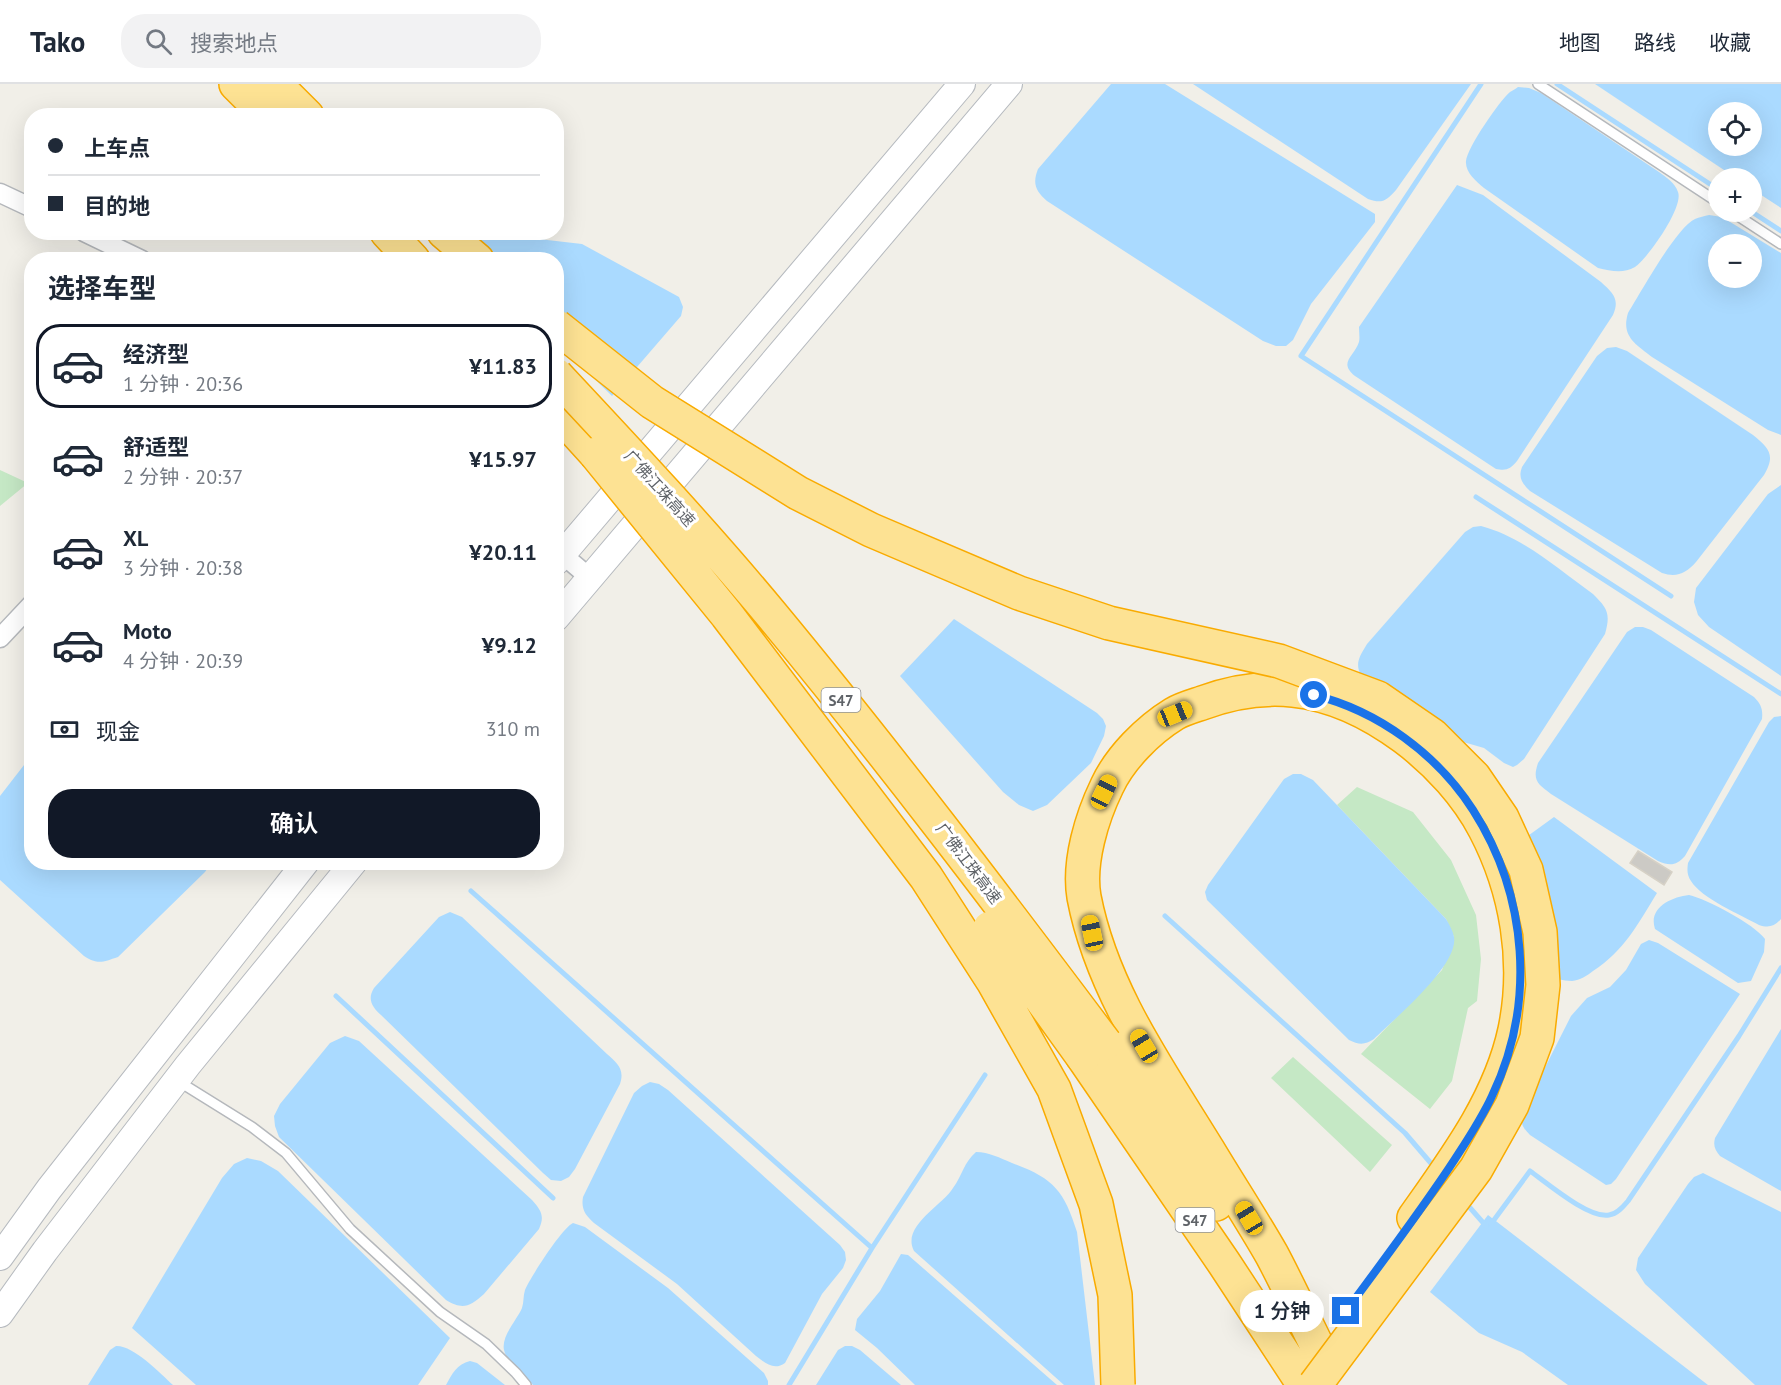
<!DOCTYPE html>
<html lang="zh">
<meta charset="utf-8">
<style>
body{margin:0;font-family:"PT Sans","Noto Sans SC",sans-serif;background:#f2f2f3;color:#1f2937;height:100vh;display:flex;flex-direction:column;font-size:22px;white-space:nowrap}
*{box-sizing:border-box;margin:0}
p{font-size:20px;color:#747a83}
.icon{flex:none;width:33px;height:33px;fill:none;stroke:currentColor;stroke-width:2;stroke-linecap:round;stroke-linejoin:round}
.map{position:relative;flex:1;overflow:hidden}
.sheet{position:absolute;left:24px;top:168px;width:540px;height:618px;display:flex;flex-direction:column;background:#fff;border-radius:24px;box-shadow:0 6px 24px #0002}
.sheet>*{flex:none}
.top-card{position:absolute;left:24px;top:24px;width:540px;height:132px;border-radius:24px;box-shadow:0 6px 24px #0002;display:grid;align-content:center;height:132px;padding:0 24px;background:#fff}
.controls{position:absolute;left:1708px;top:18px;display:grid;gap:12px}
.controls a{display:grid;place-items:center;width:54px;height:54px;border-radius:50%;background:#fff;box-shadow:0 6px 24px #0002;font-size:30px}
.end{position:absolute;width:27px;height:27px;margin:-14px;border:8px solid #1a73e8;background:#fff;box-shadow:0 0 0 3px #fff}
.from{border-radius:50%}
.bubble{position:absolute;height:42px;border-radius:21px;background:#fff;box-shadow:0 6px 24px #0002;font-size:20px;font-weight:600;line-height:42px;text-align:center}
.car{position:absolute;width:18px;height:36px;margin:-18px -9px;border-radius:8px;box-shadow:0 0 4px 2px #0007;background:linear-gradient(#f5c518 24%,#345 0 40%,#f5c518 0 76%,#345 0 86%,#f5c518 0)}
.top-card b{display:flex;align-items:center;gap:21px;height:57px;font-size:22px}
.top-card b+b{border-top:2px solid #e0e1e3}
.top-card i{width:15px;height:15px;background:#1f2937}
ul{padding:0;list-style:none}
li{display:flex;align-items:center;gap:18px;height:84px;margin:0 12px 9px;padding:0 12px;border:3px solid transparent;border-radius:24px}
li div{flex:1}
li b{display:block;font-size:22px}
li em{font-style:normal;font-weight:600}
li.on{border-color:#111827}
li>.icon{width:54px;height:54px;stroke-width:1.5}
h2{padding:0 24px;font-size:27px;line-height:72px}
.pay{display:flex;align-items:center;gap:15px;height:66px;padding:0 24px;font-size:22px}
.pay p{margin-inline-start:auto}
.button{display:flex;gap:12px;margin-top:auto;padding:12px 24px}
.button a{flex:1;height:69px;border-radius:24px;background:#111827;color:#fff;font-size:24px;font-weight:600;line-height:69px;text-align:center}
header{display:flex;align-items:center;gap:36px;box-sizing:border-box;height:84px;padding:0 30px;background:#fff;border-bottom:2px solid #e0e1e3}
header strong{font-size:28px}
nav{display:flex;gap:33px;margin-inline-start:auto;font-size:21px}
.search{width:420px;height:54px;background:#f2f2f3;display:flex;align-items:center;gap:15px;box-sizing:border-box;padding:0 21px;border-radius:24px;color:#747a83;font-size:22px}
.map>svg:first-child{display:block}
</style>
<header>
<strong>Tako</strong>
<div class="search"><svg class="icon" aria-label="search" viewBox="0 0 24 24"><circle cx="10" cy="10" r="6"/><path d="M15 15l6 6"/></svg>搜索地点</div>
<nav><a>地图</a><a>路线</a><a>收藏</a></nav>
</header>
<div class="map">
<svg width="1781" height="1301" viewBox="0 0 1781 1301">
<rect width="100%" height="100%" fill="#f1efe8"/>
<path fill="#c5e8c5" d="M 0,386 L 28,399 L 0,422 Z
M 1357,703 L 1413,728 L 1451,776 L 1476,831 L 1481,875 L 1477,917 L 1468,924 L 1452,997 L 1430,1025 L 1361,970 L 1442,886 L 1454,853 L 1446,835 L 1337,721 Z
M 1293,973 L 1392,1061 L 1370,1088 L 1271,994 Z"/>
<path fill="#aadaff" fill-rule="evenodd" d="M 1111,0 L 1165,0 L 1375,130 L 1375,138 L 1311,220 L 1293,256 L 1286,262 L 1276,262 L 1263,257 L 1047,117 C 1036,107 1032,100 1038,85 Z
M 1193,0 L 1471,0 L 1396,106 C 1386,117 1382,120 1368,115 Z
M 1595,0 L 1781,0 L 1781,124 L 1752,105 L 1752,94 L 1736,94 ZM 1719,28 L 1752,28 L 1752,62 L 1719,62 Z
M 1518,3 L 1529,4 L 1541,9 L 1659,88 C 1666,93 1675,99 1678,108 C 1684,123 1648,174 1635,183 C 1623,190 1611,187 1598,184 L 1484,104 C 1476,97 1465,88 1466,77 C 1467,64 1500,16 1510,8 C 1513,6 1516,5 1518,3 Z
M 1457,101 L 1483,111 L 1601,198 C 1613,209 1620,215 1613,231 L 1517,377 C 1510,385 1507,387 1496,385 L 1355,292 C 1338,278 1354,273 1359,258 C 1360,254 1359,248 1359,243 Z
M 1709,131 L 1722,133 L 1781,169 L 1781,351 L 1768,346 L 1652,273 C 1635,260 1621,252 1628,229 C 1641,208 1676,144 1695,135 C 1699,133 1705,132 1709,131 ZM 1719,160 L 1752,160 L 1752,194 L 1719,194 Z
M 475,148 L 487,149 L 582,160 L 679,213 L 683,223 L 681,232 L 612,312 L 557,258 L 556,176 L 470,175 L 459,164 Z
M 1616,263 L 1627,267 L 1753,351 C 1769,364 1776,371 1764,391 L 1696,478 C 1686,489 1677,494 1662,489 L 1530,407 C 1522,399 1518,394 1522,383 L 1597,272 L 1607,264 Z
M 1781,401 L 1781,592 L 1709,543 L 1698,531 L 1694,518 L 1696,504 L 1768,410 Z
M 1481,442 C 1523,453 1558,485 1593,510 C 1607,524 1611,529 1605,550 L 1524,675 L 1517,681 L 1513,683 L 1504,679 L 1484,664 L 1446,653 L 1365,600 C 1355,581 1356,578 1367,560 L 1465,448 L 1473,443 Z
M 954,535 L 1097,629 L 1103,635 L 1106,642 L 1104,652 L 1091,679 L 1047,721 L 1033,727 L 1019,721 L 1003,708 L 900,592 Z
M 1635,543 L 1643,543 L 1651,546 L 1754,613 C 1761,620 1763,625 1762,635 L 1685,772 C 1676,782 1670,782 1658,777 L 1551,710 C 1538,700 1532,697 1538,679 L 1627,548 Z
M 1781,632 L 1781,835 C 1774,843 1768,844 1759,841 C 1741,831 1701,814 1691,797 C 1687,791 1687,786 1688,779 L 1769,638 L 1774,633 Z
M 31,672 L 32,778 L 211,779 L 205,788 L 118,873 C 103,878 98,881 84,872 L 0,796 L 0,712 Z
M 1293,690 L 1301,690 L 1313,696 L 1446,835 C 1449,840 1453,847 1454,853 C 1459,881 1394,935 1374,955 C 1365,961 1359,961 1349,956 L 1207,816 L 1205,808 L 1208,801 L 1284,695 Z
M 1554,733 L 1657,809 C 1638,840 1624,867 1593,887 C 1587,892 1580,896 1572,897 C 1563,897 1554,894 1545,891 L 1510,765 Z
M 1689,811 C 1707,815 1754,840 1765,855 L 1764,868 L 1751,897 L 1738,899 L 1655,845 C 1648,824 1671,813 1689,811 Z
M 450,828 L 462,833 L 607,970 C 617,979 625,985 620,1000 L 575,1085 L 569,1093 L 561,1097 L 551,1096 L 543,1089 L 381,931 C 372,923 367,915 374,904 L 439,833 Z
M 1649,856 L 1658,859 L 1740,910 L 1616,1095 L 1611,1100 L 1606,1101 L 1530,1051 C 1524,1045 1521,1041 1521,1031 L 1571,932 L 1587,914 L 1610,903 L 1626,886 L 1641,860 Z
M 1781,945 L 1781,1107 L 1720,1072 C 1715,1066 1713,1062 1715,1054 Z
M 345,952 L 359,957 L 532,1116 C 541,1126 545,1132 539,1145 L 484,1210 C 469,1223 463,1226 446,1216 L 279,1053 L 275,1042 L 274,1032 L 280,1020 L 330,959 Z
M 650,998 L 659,1000 L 668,1006 L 840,1161 L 845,1168 L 846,1176 L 843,1184 L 822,1210 L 785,1279 C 774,1287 765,1279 756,1272 L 677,1200 L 594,1139 C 585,1131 581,1125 583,1113 L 634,1009 L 642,1002 Z
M 976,1068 C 989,1068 1000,1074 1012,1079 C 1053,1094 1064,1106 1077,1148 L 1095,1301 L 1064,1301 L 914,1167 C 901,1142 942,1122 953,1104 C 962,1092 964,1078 976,1068 Z
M 247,1074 L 261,1077 L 278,1087 L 450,1254 L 418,1301 L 196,1301 L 132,1244 L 222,1094 L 234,1080 Z
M 1703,1089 L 1781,1128 L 1781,1301 L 1755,1301 L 1645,1200 L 1636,1186 L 1638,1174 L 1688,1100 L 1694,1093 Z
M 1488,1131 L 1708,1301 L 1568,1301 L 1522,1268 L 1479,1249 L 1430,1208 Z
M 573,1139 L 585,1143 L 668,1204 L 764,1289 L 768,1297 L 768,1301 L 533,1301 C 524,1291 507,1279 504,1266 C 501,1252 517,1236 522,1224 C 524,1218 523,1212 525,1206 C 530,1194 562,1144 573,1139 Z
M 901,1170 L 908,1171 L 1057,1301 L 915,1301 L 877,1264 L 855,1246 L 857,1235 L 880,1207 Z
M 116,1262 C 133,1261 160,1289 173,1301 L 88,1301 L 110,1266 Z
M 845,1262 L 852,1262 L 860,1266 L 901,1301 L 816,1301 L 838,1266 Z
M 470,1277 L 477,1279 L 505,1301 L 446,1301 C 452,1290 457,1280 470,1277 Z"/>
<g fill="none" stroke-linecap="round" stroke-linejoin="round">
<path stroke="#aadaff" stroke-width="5" d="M 1481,0 L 1301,272 L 1671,512
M 1557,0 L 1719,106
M 1752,128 L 1781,147
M 1476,413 L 1781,610
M 471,807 L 872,1164
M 1165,832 L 1405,1049 L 1435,1084
M 336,912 L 553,1114
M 1465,1118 L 1486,1142
M 1491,1140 L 1530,1087 C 1547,1099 1589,1135 1609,1131 C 1617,1130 1623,1123 1628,1117 L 1739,952 L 1781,884
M 789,1301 L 872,1164 L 985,991"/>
</g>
<path fill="#cccac5" stroke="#d6d1c6" stroke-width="1.5" d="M 1638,767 L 1672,788 L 1664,801 L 1630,779 Z"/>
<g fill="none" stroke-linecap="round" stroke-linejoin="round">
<defs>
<path id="lane" d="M 1538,0 L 1719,119
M 1732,128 L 1781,160
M 178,997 L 252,1043 L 286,1069 L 350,1145 L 440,1228 L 486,1260 L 516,1289 L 526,1301"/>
<path id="street" d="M 0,109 L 32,124
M 84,148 L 142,176
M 556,465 L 590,494
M 0,554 L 32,520"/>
<path id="secondary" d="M 556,478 L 962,0
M 556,534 L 1009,0
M 0,1173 L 49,1105 L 306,778
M 0,1230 L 45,1167 L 188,981 L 354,778"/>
<path id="highway" d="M 236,0 L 268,32
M 275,0 L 307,32
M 387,148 L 413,176
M 444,148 L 477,176
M 556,326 L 596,370
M 1105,959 L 1216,1120
M 1083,973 L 1224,1179 L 1304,1301
M 1323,1274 C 1306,1240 1290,1205 1272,1171 C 1252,1136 1229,1101 1208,1066 C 1159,986 1102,907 1084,813 C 1078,778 1092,733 1107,702 C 1120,674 1148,646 1174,630 C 1182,625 1193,622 1202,619 C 1231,608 1262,603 1293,606 C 1369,614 1450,678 1485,745 C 1517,806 1529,878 1515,946 C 1500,1016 1455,1076 1414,1134"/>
</defs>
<use href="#lane" stroke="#b5b8bc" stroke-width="12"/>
<use href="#street" stroke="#b5b8bc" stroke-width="21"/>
<use href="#secondary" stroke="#b6babf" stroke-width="28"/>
<use href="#highway" stroke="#f9ab00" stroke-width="36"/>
<use href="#lane" stroke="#fff" stroke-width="9"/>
<use href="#street" stroke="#fff" stroke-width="18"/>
<use href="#secondary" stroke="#fff" stroke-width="26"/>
<use href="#highway" stroke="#fde293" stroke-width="33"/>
<defs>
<path id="highway-bridge" d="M 556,242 L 652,318 L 798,409 L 871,446 L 1019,509 L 1109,539 L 1279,577 L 1378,614 L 1432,651 L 1474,693 L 1502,734 L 1526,786 L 1540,848 L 1543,901 L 1537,954 L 1512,1021 L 1476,1085 L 1315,1301
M 556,291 C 629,369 703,448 771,530 C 887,670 996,814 1105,959
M 596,370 L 727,531 L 926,793 L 993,897 L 1054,1005 L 1096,1120 L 1115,1211 L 1118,1301
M 990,844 L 1083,973"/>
</defs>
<use href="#highway-bridge" stroke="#f9ab00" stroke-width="36" stroke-linecap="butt"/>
<use href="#highway-bridge" stroke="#fde293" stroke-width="33"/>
</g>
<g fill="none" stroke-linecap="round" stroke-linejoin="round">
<path stroke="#1a73e8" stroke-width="8" d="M 1314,611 C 1378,627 1437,670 1473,726 C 1528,812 1536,920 1492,1012 C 1482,1034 1468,1055 1455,1075 C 1421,1127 1383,1177 1346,1227"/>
</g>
<g text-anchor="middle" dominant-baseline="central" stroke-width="6" stroke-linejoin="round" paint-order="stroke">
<g fill="#fff" stroke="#8f9295" stroke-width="1.5">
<rect x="821.5" y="604" width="39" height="24" rx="4.5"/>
<rect x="1175.5" y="1124" width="39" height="24" rx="4.5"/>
</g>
<g font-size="15" font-weight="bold" fill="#5f6368">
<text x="841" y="616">S47</text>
<text x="1195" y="1136">S47</text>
</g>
<g font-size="16" fill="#5f6368" stroke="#fff">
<text transform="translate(660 404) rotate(48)">广佛江珠高速</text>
<text transform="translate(969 779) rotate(53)">广佛江珠高速</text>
</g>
</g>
</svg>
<div class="controls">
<a><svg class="icon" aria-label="locate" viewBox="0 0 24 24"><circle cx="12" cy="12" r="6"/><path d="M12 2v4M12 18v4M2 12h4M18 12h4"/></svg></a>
<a>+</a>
<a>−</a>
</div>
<i class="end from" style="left:1314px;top:611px"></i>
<i class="end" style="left:1346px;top:1227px"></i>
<div class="bubble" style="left:1240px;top:1206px;width:84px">1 分钟</div>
<i class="car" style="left:1175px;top:630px;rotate:68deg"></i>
<i class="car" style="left:1104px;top:708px;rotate:26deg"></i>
<i class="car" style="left:1092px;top:849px;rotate:348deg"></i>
<i class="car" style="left:1144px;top:962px;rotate:329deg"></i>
<i class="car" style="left:1249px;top:1134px;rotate:329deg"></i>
<div class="top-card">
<b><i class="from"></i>上车点</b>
<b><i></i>目的地</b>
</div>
<section class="sheet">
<h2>选择车型</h2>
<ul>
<li class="on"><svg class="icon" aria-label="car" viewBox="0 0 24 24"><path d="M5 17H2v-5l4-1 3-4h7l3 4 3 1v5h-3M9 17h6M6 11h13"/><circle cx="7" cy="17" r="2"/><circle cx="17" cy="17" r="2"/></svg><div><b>经济型</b><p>1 分钟 · 20:36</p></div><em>¥11.83</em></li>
<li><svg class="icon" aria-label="car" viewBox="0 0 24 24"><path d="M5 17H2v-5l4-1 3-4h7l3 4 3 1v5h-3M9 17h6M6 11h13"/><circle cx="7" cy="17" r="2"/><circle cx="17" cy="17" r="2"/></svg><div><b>舒适型</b><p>2 分钟 · 20:37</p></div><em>¥15.97</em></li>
<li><svg class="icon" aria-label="car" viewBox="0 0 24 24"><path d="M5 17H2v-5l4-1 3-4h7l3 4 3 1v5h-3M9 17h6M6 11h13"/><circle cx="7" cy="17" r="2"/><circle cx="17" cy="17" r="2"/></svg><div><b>XL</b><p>3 分钟 · 20:38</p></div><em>¥20.11</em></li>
<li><svg class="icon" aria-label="car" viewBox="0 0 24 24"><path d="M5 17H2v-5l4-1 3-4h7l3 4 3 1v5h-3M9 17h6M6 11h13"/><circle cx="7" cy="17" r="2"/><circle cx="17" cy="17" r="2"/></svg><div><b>Moto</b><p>4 分钟 · 20:39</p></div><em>¥9.12</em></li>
</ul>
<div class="pay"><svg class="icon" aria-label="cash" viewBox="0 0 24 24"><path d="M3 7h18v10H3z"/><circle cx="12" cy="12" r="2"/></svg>现金<p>310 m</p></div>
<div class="button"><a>确认</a></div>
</section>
</div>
